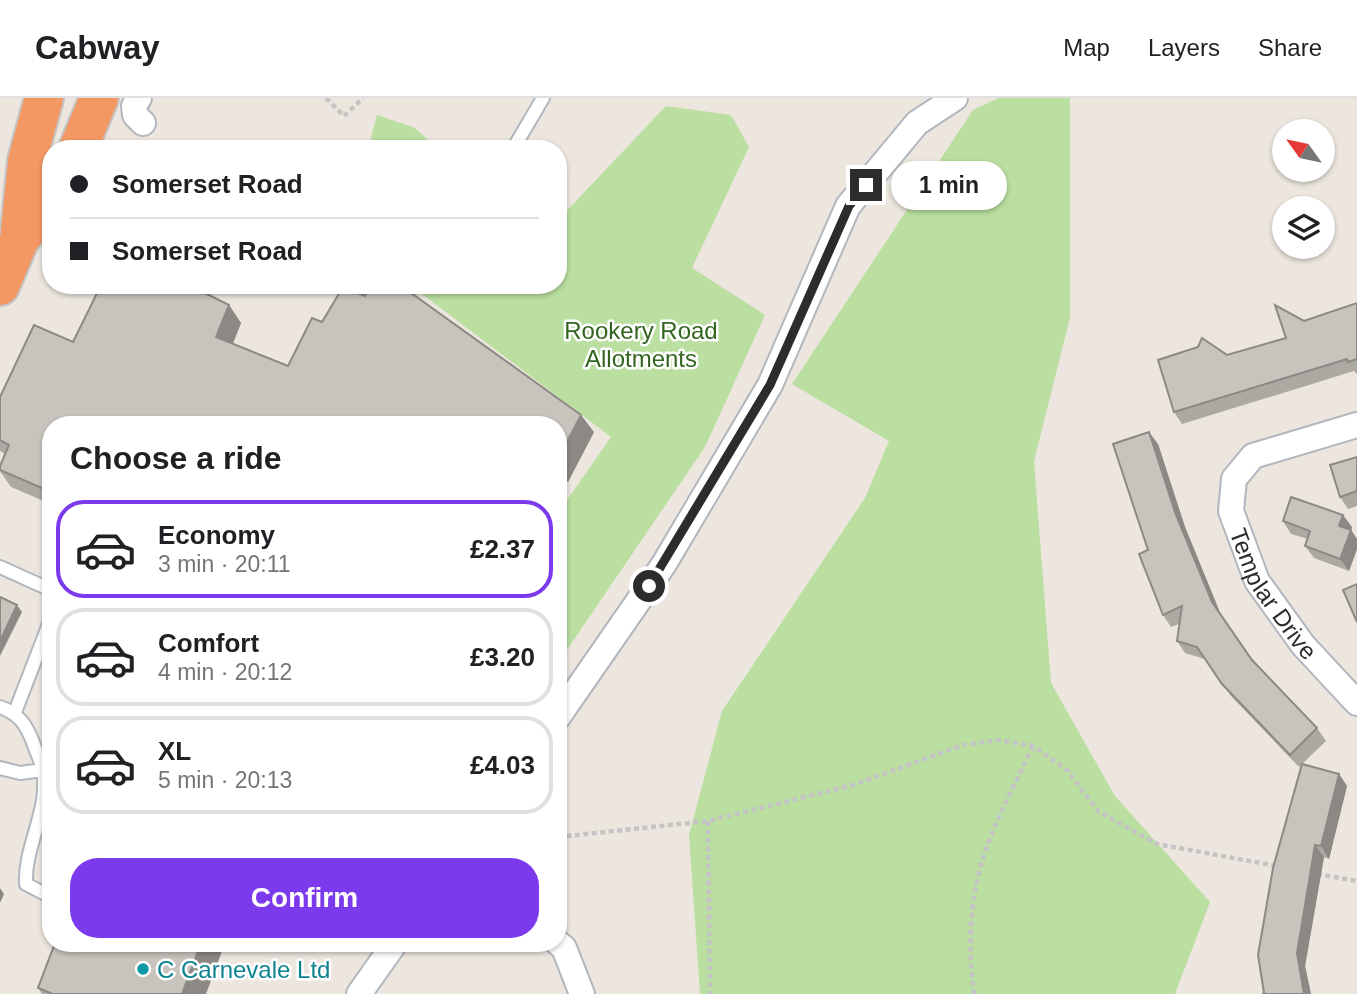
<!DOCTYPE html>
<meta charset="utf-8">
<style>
body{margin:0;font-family:Helvetica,sans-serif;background:#f6f6f6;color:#202124;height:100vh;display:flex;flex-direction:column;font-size:26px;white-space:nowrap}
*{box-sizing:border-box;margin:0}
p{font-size:23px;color:#757577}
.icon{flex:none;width:38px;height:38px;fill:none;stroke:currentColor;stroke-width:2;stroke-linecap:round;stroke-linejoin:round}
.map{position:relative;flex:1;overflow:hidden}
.panel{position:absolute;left:42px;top:318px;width:525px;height:536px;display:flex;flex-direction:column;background:#fff;border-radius:28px;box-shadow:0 2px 5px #0004}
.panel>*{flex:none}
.guide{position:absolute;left:42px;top:42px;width:525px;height:154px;border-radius:28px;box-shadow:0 2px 5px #0004;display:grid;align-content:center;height:154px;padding:0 28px;background:#fff}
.needle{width:46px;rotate:303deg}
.fabs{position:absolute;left:1272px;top:21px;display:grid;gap:14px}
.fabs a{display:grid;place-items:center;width:63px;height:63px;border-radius:50%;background:#fff;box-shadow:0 2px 5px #0004;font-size:35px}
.end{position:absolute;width:32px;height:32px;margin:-16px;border:9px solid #2c2c2c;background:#fff;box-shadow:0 0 0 4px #fff}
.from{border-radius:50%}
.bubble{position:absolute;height:49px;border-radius:24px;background:#fff;box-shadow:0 2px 5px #0004;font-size:23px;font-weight:600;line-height:49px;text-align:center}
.guide b{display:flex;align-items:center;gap:24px;height:66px;font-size:26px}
.guide b+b{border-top:2px solid #e0e0e0}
.guide i{width:18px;height:18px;background:#202124}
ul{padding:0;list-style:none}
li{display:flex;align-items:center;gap:21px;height:98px;margin:0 14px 10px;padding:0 14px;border:4px solid #e0e0e0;border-radius:28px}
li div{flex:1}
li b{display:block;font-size:26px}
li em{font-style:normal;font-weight:600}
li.current{border-color:#7c3aed}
li>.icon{width:63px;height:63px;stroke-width:1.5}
h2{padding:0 28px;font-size:32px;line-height:84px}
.cta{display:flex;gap:14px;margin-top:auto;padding:14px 28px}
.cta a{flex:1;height:80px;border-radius:28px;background:#7c3aed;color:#fff;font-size:28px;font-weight:600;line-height:80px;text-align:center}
header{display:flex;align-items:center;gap:42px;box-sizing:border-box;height:98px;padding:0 35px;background:#fff;border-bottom:2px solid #e0e0e0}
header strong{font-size:33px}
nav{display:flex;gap:38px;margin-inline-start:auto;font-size:24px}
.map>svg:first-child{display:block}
</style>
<header>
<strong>Cabway</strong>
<nav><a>Map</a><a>Layers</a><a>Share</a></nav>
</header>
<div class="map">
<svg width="1357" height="896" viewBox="0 0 1357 896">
<rect width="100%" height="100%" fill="#ece6df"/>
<path fill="#badfa0" d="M 999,0 L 1070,0 L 1070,220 L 1034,363 L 1051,585 L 1115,698 L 1210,804 L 1175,896 L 700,896 L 689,737 L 722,613 L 865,400 L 889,343 L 792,286 L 973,12 Z
M 666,8 L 731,17 L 749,49 L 692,170 L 765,217 L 705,349 L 558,565 L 558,415 L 611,339 L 410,187 L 558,187 L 558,122 Z
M 377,17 L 415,30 L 438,51 L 368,51 Z"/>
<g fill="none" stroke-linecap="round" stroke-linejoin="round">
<defs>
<path id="lane" d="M 513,51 L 543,0
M 0,469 L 51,492
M 0,609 C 20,616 27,628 34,647 C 37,656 42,665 43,673 C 50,712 24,748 26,786 L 51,799
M 15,614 L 51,521
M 0,670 L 20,675 L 51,671"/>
<g id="street">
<path d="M 139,0 L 134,8 L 135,17 L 143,25"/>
<path id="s1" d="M 1357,327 L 1253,358 L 1234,381 L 1231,413 L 1257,483 L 1303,547 L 1357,605"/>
<path d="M 558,619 L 664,466 L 770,287 L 848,108 L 917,25 L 955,0"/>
<path d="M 558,845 L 564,850 L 582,896"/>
<path d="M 359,896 L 395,845"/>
</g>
<path id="highway" d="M 78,51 L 99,0
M 19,143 L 27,63 L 44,0
M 0,188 L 19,143 L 51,100"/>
</defs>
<use href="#lane" stroke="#b2b6be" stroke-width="16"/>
<use href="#street" stroke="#b2b6be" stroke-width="28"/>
<use href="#highway" stroke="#c4c4c4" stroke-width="42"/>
<path stroke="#c4c4c4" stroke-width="4.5" stroke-dasharray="5 3.5" stroke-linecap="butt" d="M 326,0 L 344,18 L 363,0
M 708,723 L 710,896
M 558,739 L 708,723 L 853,687 L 963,647 L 999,642 L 1033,648 L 1067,672 L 1099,714 L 1157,746 L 1277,768
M 1317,776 L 1357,783
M 974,896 C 969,860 969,818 977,783 C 987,736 1013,691 1033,648"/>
<use href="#lane" stroke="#fff" stroke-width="12"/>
<use href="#street" stroke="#fff" stroke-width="24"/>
<use href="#highway" stroke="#f39763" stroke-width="38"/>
</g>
<path fill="#aca9a3" d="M 1357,205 L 1357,276 L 1354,273 L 1182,326 L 1174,314 L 1227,257 L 1286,240 L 1304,223 Z
M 229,207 L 241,225 L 233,246 L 288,268 L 322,224 L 594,334 L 568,384 L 558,380 L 558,327 L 51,327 L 51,406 L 11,389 L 0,373 L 0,368 L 5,356 L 0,353 L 0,299 L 73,244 Z
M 1158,346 L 1185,429 L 1221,517 L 1253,563 L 1317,630 L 1326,643 L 1299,669 L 1231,598 L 1205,561 L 1185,555 L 1177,543 L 1179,526 L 1171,529 L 1163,517 L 1148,452 Z
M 1357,359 L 1357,408 L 1348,411 L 1340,399 Z
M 1283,423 L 1352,429 L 1351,432 L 1357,441 L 1357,451 L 1349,473 L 1314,460 L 1305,448 L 1308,441 L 1291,436 Z
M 1339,676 L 1347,688 L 1329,761 L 1324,759 L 1305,868 L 1311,896 L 1263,896 Z
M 38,890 L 206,896 L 42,896 Z"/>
<path fill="#8c8984" d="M 229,207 L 241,225 L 228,257 L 216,239 Z
M 581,317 L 594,334 L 568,384 L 558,371 L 558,361 Z
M 1149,334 L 1158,346 L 1185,429 L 1221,517 L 1212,504 L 1176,417 Z
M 1343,417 L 1352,429 L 1348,440 L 1339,428 Z
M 1351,432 L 1357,441 L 1357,451 L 1349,473 L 1340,461 Z
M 17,507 L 22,514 L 0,558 L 0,543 Z
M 1339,676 L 1347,688 L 1329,761 L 1321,748 Z
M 1315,747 L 1324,759 L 1305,868 L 1311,896 L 1304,896 L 1297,855 Z
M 0,790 L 4,796 L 0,805 Z
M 201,845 L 225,845 L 206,896 L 182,896 Z"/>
<path fill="#c8c4bd" stroke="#8c8984" stroke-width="2" d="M 101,187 L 189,187 L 229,207 L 216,239 L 288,268 L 312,220 L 322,224 L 343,189 L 365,198 L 370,187 L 400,187 L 581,317 L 558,361 L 558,327 L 51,327 L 51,394 L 0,372 L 0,368 L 9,347 L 0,342 L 0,299 L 34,227 L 73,244 Z
M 1357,205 L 1357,261 L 1348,264 L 1347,261 L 1174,314 L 1158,262 L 1198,249 L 1202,240 L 1227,257 L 1286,240 L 1275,207 L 1304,223 Z
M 1149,334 L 1176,417 L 1212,504 L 1252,562 L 1317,630 L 1290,657 L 1222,586 L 1197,549 L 1177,543 L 1182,508 L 1163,517 L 1139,456 L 1148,452 L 1113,346 Z
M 1357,359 L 1357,393 L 1340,399 L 1330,367 Z
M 1291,399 L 1343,417 L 1339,428 L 1351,432 L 1340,461 L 1305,448 L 1310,433 L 1283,423 Z
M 1357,486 L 1357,524 L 1343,492 Z
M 0,499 L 17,507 L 0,543 Z
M 1302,666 L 1339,676 L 1321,748 L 1315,747 L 1297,855 L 1304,896 L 1263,896 L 1264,895 L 1258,857 L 1273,770 Z
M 55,845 L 201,845 L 182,896 L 53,896 L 38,890 Z"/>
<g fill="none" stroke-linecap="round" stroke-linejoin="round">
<path stroke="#2c2c2c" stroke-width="9" d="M 649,488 L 770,287 L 849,108 L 866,87"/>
</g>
<circle fill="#0f9aa8" stroke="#fff" stroke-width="2.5" cx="143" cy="871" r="7"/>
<g text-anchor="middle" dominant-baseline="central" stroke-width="5" stroke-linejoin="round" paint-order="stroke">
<g font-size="24" fill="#336520" stroke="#fff">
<text x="641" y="232">Rookery Road<tspan x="641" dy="28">Allotments</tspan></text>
</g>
<g font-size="24" fill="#2c2c2c" stroke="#fff">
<text stroke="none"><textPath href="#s1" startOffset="264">Templar Drive</textPath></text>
</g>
<g font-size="24" fill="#0d838f" stroke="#fff" text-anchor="start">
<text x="157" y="871">C Carnevale Ltd</text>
</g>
</g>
</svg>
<div class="fabs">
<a><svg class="needle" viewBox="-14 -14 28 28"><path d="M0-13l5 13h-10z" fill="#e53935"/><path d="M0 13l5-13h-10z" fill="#757577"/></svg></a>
<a><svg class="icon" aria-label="layers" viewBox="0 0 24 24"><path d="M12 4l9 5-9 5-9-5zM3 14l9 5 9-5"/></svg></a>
</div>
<i class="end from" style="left:649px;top:488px"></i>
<i class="end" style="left:866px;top:87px"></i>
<div class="bubble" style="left:891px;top:63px;width:116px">1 min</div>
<div class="guide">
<b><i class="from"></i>Somerset Road</b>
<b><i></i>Somerset Road</b>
</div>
<section class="panel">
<h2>Choose a ride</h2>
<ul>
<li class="current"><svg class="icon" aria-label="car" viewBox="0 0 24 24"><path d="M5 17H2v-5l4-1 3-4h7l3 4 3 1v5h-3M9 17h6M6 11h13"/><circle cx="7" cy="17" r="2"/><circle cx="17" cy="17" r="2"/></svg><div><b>Economy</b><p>3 min · 20:11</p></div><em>£2.37</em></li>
<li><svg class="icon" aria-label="car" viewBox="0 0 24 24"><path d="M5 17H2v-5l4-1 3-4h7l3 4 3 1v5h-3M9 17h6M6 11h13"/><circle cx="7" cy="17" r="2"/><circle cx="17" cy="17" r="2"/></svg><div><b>Comfort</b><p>4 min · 20:12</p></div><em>£3.20</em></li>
<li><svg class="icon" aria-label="car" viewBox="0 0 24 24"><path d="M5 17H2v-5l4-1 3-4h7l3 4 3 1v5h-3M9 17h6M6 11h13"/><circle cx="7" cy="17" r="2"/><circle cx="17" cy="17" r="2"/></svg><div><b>XL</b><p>5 min · 20:13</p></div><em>£4.03</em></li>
</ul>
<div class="cta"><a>Confirm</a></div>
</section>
</div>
